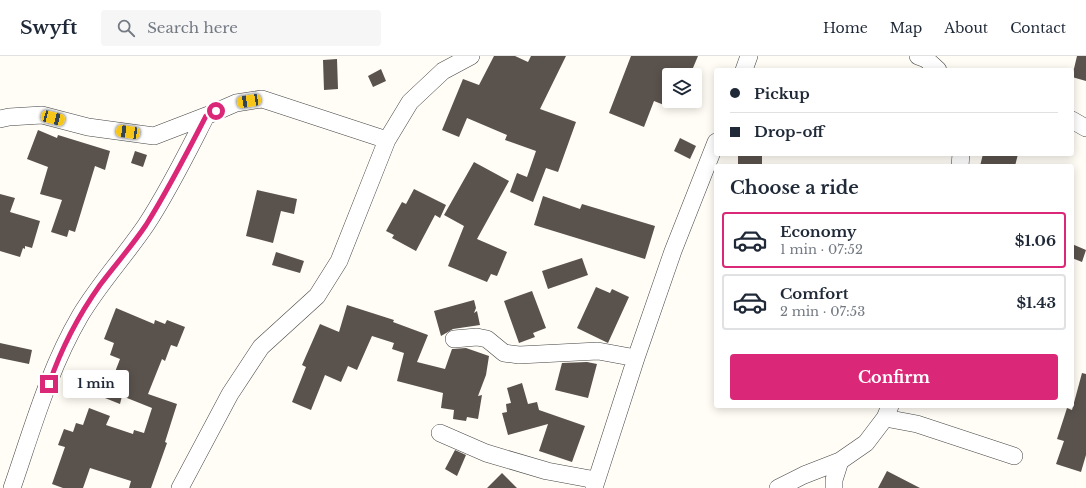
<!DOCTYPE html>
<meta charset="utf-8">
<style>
body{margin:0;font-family:"Libre Baskerville",serif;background:#f6f6f7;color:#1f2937;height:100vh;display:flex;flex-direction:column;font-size:15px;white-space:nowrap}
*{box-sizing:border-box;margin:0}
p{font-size:13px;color:#747a83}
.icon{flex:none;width:22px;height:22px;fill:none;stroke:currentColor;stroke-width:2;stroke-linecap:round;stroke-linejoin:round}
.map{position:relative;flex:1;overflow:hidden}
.details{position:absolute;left:714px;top:108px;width:360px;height:244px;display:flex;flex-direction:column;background:#fff;border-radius:4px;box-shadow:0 2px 10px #0003}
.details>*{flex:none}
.guide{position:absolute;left:714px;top:12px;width:360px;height:88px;border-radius:4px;box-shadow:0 2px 10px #0003;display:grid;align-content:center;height:88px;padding:0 16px;background:#fff}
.tools{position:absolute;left:662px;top:12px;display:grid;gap:8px}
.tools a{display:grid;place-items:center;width:40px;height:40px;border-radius:4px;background:#fff;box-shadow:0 2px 10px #0003;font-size:20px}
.end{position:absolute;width:18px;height:18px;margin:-9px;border:5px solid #db2777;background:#fff;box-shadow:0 0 0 2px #fff}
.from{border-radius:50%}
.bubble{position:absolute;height:28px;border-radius:4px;background:#fff;box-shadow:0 2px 10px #0003;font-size:13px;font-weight:700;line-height:28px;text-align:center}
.car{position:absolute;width:12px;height:24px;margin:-12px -6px;border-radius:5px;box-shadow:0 0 3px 1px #0007;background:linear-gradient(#f5c518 24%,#345 0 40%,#f5c518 0 76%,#345 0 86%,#f5c518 0)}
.guide b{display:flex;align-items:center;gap:14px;height:38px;font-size:15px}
.guide b+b{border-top:1px solid #e0e1e3}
.guide i{width:10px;height:10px;background:#1f2937}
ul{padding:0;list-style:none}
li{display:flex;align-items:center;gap:12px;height:56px;margin:0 8px 6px;padding:0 8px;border:2px solid #e0e1e3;border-radius:4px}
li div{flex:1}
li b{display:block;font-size:15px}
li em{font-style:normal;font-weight:700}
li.on{border-color:#db2777}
li>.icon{width:36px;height:36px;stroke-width:1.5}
h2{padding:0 16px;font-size:18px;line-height:48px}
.button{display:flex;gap:8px;margin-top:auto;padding:8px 16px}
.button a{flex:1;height:46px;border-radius:4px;background:#db2777;color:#fff;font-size:16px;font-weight:700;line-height:46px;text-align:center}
header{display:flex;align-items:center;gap:24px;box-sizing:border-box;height:56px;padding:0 20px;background:#fff;border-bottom:1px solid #e0e1e3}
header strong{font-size:19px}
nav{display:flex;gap:22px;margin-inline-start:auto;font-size:14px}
.search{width:280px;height:36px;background:#f6f6f7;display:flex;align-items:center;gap:10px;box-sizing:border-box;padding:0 14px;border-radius:4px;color:#747a83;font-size:15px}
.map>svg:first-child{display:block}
</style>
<header>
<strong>Swyft</strong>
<div class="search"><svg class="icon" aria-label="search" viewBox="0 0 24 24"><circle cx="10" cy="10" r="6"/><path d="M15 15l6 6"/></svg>Search here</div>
<nav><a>Home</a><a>Map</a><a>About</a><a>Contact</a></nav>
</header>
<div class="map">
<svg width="1086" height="432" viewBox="0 0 1086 432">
<rect width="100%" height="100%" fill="#fffdf5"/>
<path fill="#5a524d" d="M 494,0 L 515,0 L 528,6 L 531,0 L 566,0 L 540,53 L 576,66 L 558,116 L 546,112 L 533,146 L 510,136 L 517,117 L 527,121 L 536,95 L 505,84 L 507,79 L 467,62 L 459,81 L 442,74 L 463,23 L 479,29 Z
M 631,0 L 698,0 L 690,19 L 684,19 L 669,13 L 669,51 L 654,45 L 644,71 L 609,57 Z
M 1077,0 L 1086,0 L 1086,25 L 1072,21 Z
M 337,3 L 338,33 L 324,34 L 323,4 Z
M 381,13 L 386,25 L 373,31 L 368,20 Z
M 38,74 L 57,82 L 58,79 L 110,95 L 105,114 L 95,110 L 75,176 L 69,174 L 67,181 L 51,176 L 62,144 L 40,138 L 48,111 L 27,103 Z
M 680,82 L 696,90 L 690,103 L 674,95 Z
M 135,95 L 147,99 L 143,111 L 131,107 Z
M 738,98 L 762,98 L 762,110 L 738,110 Z
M 983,98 L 1018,98 L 1015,110 L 980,110 Z
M 474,106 L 509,125 L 477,183 L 507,196 L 497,220 L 491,218 L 487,226 L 448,210 L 464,170 L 444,159 Z
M 414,133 L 446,149 L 440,162 L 435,159 L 416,195 L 392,182 L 394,179 L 386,175 L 402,146 L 406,148 Z
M 257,134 L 297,143 L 294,158 L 281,155 L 273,187 L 246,180 Z
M 0,138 L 15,142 L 10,156 L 40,165 L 32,192 L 25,190 L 25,193 L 23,192 L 20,201 L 0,195 Z
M 543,140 L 580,153 L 582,148 L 655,170 L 645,203 L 534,169 Z
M 1072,188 L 1086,194 L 1082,206 L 1072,202 Z
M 276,196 L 304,205 L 300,217 L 272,209 Z
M 582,202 L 588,219 L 548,233 L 542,215 Z
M 596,231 L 610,237 L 612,233 L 629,241 L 608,287 L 577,272 Z
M 532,235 L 546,272 L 533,277 L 535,281 L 519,287 L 504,245 Z
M 474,244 L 476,252 L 474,257 L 477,255 L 480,269 L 453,273 L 441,280 L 434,255 Z
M 347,249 L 394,264 L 393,266 L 428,279 L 417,306 L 445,313 L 452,293 L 466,292 L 489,300 L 486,319 L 478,340 L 482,339 L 478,363 L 467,361 L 466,365 L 453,363 L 454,354 L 441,352 L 443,337 L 397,325 L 404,297 L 392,293 L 394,287 L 372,280 L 357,314 L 348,310 L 341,326 L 325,319 L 311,354 L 292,346 L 306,311 L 302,309 L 320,268 L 339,276 Z
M 116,252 L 154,268 L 155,264 L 165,268 L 167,264 L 185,271 L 177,291 L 171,289 L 165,305 L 162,303 L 148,338 L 177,348 L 165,386 L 167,387 L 151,432 L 129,432 L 131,425 L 90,412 L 83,432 L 63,432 L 52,428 L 65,391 L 58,389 L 64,373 L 73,376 L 76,367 L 83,369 L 89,352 L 110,360 L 106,369 L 133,378 L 134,374 L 144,377 L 152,352 L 122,340 L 120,348 L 105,342 L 120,303 L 110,299 L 114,287 L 104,283 Z
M 0,287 L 32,294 L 29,308 L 0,302 Z
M 587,306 L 597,308 L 588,342 L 555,334 L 562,307 Z
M 1082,317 L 1086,318 L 1086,399 L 1081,416 L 1056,408 L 1064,385 L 1057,383 L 1067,352 L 1072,354 Z
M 522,327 L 528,348 L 537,346 L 539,354 L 585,370 L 572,406 L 539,395 L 548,368 L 508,379 L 502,357 L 507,356 L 506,348 L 511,347 L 507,332 Z
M 455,394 L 466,399 L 457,420 L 445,413 Z
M 887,415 L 920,432 L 878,432 Z
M 502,417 L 517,432 L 487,432 Z"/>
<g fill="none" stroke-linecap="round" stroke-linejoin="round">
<defs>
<path id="minor" d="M 918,0 L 926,3 L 938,14
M 744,14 L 749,0
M 0,63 L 9,61 L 42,59 L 88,71 L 154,80 L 206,60
M 1072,64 L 1086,72
M 960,110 L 961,98
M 454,283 L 477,281 L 487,283 L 504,297 L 519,299 L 598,295 L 636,302
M 885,362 L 917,368 L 1014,400
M 440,377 L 486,397 L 547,415 L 596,424
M 12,432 C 32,374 49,313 80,260 C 99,228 125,200 146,169 C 169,134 187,97 206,60 L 236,47 L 262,43 L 387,84
M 180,432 L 230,338 L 261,291 L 317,240 L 339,205 L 387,84 L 410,46 L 443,15 L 471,0
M 594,432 L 636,302 L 673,195 L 716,86
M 778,432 L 804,419 L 840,405 L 866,387 L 885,362 L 890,350
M 834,432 L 834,424 L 840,405"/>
</defs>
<use href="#minor" stroke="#444" stroke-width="18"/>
<use href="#minor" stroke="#fff" stroke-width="17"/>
</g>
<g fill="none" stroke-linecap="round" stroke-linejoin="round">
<path stroke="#db2777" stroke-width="5" d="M 49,328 C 61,293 78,260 100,229 C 115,209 132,190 146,169 C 168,134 187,97 206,60 L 216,55"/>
</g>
</svg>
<div class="tools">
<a><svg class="icon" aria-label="layers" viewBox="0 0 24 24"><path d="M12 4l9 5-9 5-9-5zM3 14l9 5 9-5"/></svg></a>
</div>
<i class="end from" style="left:216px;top:55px"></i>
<i class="end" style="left:49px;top:328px"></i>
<div class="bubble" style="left:63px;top:314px;width:66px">1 min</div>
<i class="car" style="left:249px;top:45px;rotate:261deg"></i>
<i class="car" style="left:53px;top:62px;rotate:105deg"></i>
<i class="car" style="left:128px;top:76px;rotate:278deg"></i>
<div class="guide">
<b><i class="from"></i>Pickup</b>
<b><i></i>Drop-off</b>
</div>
<section class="details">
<h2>Choose a ride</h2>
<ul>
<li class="on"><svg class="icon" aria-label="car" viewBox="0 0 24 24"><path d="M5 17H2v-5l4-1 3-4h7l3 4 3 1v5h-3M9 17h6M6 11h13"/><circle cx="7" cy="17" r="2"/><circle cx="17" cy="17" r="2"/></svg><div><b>Economy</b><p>1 min · 07:52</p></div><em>$1.06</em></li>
<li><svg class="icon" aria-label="car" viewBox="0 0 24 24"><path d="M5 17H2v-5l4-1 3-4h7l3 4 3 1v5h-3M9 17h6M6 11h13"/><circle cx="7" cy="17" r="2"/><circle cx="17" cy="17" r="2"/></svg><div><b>Comfort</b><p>2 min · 07:53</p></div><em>$1.43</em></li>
</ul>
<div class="button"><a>Confirm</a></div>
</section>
</div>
